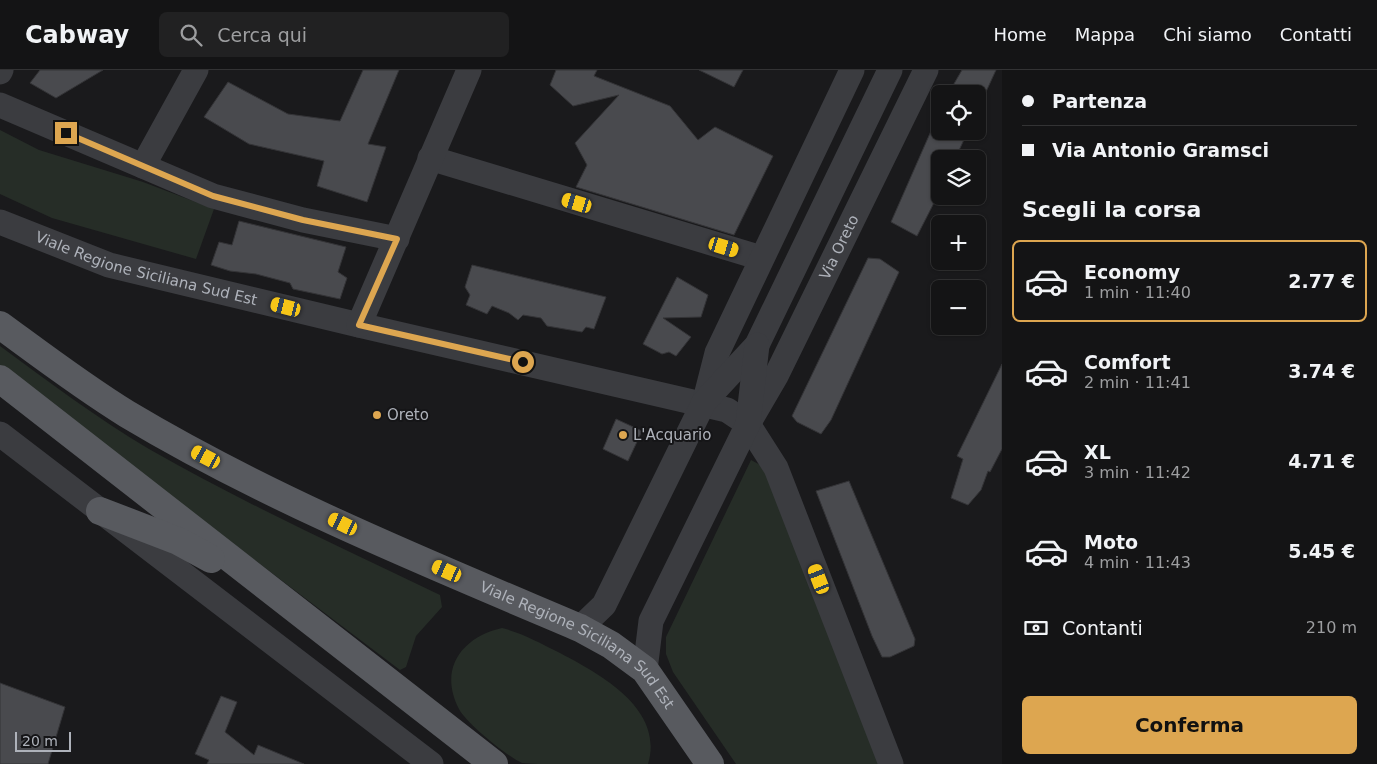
<!DOCTYPE html>
<html lang="it">
<meta charset="utf-8">
<style>
body{margin:0;font-family:"DejaVu Sans",sans-serif;background:#212122;color:#f1f3f6;height:100vh;display:flex;flex-direction:column;font-size:19px;white-space:nowrap}
*{box-sizing:border-box;margin:0}
p{font-size:16px;color:#9d9ea0}
.icon{flex:none;width:28px;height:28px;fill:none;stroke:currentColor;stroke-width:2;stroke-linecap:round;stroke-linejoin:round}
.map{position:relative;flex:1;overflow:hidden}
.sheet{display:flex;flex-direction:column;background:#141415;width:375px}
.sheet>*{flex:none}
.guide{display:grid;align-content:center;height:110px;padding:0 20px;background:#141415}
.controls{position:absolute;left:931px;top:15px;display:grid;gap:10px}
.controls a{display:grid;place-items:center;width:55px;height:55px;border-radius:8px;background:#141415;box-shadow:0 1px 4px #0004,0 0 0 1px #333334;font-size:25px}
.scale{position:absolute;left:15px;bottom:12px;width:56px;box-sizing:border-box;padding-left:5px;border:2px solid #aeb2ba;border-top:0;font-size:14px;line-height:18px;white-space:nowrap;color:#aeb2ba;-webkit-text-stroke:4px #151517;paint-order:stroke}
.end{position:absolute;width:22px;height:22px;margin:-11px;border:6px solid #dda650;background:#111;box-shadow:0 0 0 2px #111}
.from{border-radius:50%}
.car{position:absolute;width:15px;height:30px;margin:-15px -8px;border-radius:6px;box-shadow:0 0 4px 1px #0007;background:linear-gradient(#f5c518 24%,#345 0 40%,#f5c518 0 76%,#345 0 86%,#f5c518 0)}
.guide b{display:flex;align-items:center;gap:18px;height:48px;font-size:19px}
.guide b+b{border-top:1px solid #333334}
.guide i{width:12px;height:12px;background:#f1f3f6}
ul{padding:0;list-style:none}
li{display:flex;align-items:center;gap:15px;height:82px;margin:0 10px 8px;padding:0 10px;border:2px solid transparent;border-radius:8px}
li div{flex:1}
li b{display:block;font-size:19px}
li em{font-style:normal;font-weight:700}
li.selected{border-color:#dda650}
li>.icon{width:45px;height:45px;stroke-width:1.5}
h2{padding:0 20px;font-size:22px;line-height:60px}
.pay{display:flex;align-items:center;gap:12px;height:55px;padding:0 20px;font-size:19px}
.pay p{margin-inline-start:auto}
.action{display:flex;gap:10px;margin-top:auto;padding:10px 20px}
.action a{flex:1;height:58px;border-radius:8px;background:#dda650;color:#111;font-size:20px;font-weight:700;line-height:58px;text-align:center}
header{display:flex;align-items:center;gap:30px;box-sizing:border-box;height:70px;padding:0 25px;background:#141415;border-bottom:1px solid #333334}
header strong{font-size:24px}
nav{display:flex;gap:28px;margin-inline-start:auto;font-size:18px}
.search{width:350px;height:45px;background:#212122;display:flex;align-items:center;gap:12px;box-sizing:border-box;padding:0 18px;border-radius:8px;color:#9d9ea0;font-size:19px}
main{display:flex;flex:1;min-height:0}
.map>svg:first-child{display:block}
</style>
<header>
<strong>Cabway</strong>
<div class="search"><svg class="icon" aria-label="search" viewBox="0 0 24 24"><circle cx="10" cy="10" r="6"/><path d="M15 15l6 6"/></svg>Cerca qui</div>
<nav><a>Home</a><a>Mappa</a><a>Chi siamo</a><a>Contatti</a></nav>
</header>
<main>
<div class="map">
<svg width="1002" height="694" viewBox="0 0 1002 694">
<rect width="100%" height="100%" fill="#1a1a1c"/>
<path fill="#262d27" d="M 0,60 L 39,80 L 143,112 L 214,139 L 196,189 L 52,148 L 0,124 Z
M 0,276 C 49,312 97,348 149,379 C 243,433 343,478 440,525 L 442,537 L 416,566 L 406,597 L 400,600 L 0,297 Z
M 751,390 L 764,397 L 879,694 L 736,694 L 673,602 L 666,584 L 666,567 Z
M 502,558 C 522,563 540,573 558,582 C 598,603 665,638 648,694 C 616,694 584,694 553,694 C 544,694 530,694 522,693 C 508,687 466,653 459,639 C 438,599 462,567 502,558 Z"/>
<path fill="#494a4e" stroke="#343437" d="M 40,0 L 103,0 L 56,28 L 30,13 Z
M 363,0 L 399,0 L 368,74 L 386,77 L 367,132 L 317,116 L 324,91 L 249,74 L 204,47 L 228,12 L 288,44 L 340,51 Z
M 556,0 L 597,0 L 594,6 L 670,36 L 698,70 L 715,57 L 773,86 L 734,165 L 576,117 L 587,95 L 575,73 L 619,25 L 573,36 L 550,15 Z
M 699,0 L 743,0 L 734,17 Z
M 962,0 L 996,0 L 985,24 L 948,24 Z
M 931,61 L 968,61 L 955,89 L 940,89 L 940,121 L 917,166 L 891,152 Z
M 239,151 L 346,177 L 338,202 L 347,208 L 340,229 L 293,219 L 290,213 L 256,204 L 230,201 L 211,195 L 219,172 L 232,175 Z
M 868,188 L 880,189 L 899,202 L 831,350 L 821,364 L 797,352 L 792,346 Z
M 472,195 L 606,227 L 594,259 L 586,257 L 582,262 L 547,256 L 541,248 L 523,245 L 518,250 L 509,243 L 492,236 L 487,244 L 466,235 L 470,225 L 465,217 Z
M 677,207 L 708,225 L 701,247 L 663,248 L 691,267 L 676,286 L 669,282 L 662,284 L 643,274 Z
M 1002,294 L 1002,379 L 990,402 L 988,401 L 981,420 L 968,435 L 951,428 L 963,389 L 957,386 Z
M 616,349 L 642,361 L 628,391 L 603,379 Z
M 849,411 L 915,569 L 914,576 L 890,587 L 882,587 L 872,566 L 816,421 Z
M 0,613 L 65,637 L 48,694 L 0,694 Z
M 221,626 L 237,632 L 225,662 L 254,685 L 258,675 L 304,694 L 207,694 L 209,690 L 195,684 Z"/>
<g fill="none" stroke-linecap="round" stroke-linejoin="round">
<g stroke="#3b3c40" stroke-width="25">
<path d="M 0,2 L 1,0"/>
<path d="M 0,35 L 213,126 L 303,150 L 397,169"/>
<path d="M 430,88 L 761,188"/>
<path d="M 143,96 L 196,0"/>
<path id="s1" d="M 0,152 L 109,195 L 359,255 L 727,340 L 748,354 L 776,398 L 891,694"/>
<path d="M 359,255 L 469,0"/>
<path d="M 705,330 L 717,283 L 852,0"/>
<path id="s2" d="M 748,354 L 776,306 L 926,0"/>
<path d="M 0,364 L 431,694"/>
<path d="M 580,558 L 604,535 L 704,332 L 757,275 L 890,0"/>
<path d="M 645,600 L 651,551 L 748,354 L 757,275"/>
</g>
<g stroke="#585a5f" stroke-width="28">
<path id="s3" d="M 0,255 C 41,285 83,317 127,344 C 269,429 427,493 580,558 L 611,575 L 645,600 L 710,694"/>
<path d="M 0,309 L 494,694"/>
<path d="M 100,441 L 178,471 L 211,489"/>
</g>
</g>
<g fill="none" stroke-linecap="round" stroke-linejoin="round">
<path stroke="#dda650" stroke-width="6" d="M 66,63 L 213,126 L 303,150 L 397,169 L 359,255 L 523,292"/>
</g>
<g fill="#dda650" stroke="#151517" stroke-width="2">
<circle cx="377" cy="345" r="5"/>
<circle cx="623" cy="365" r="5"/>
</g>
<g text-anchor="middle" dominant-baseline="central" stroke-width="4" stroke-linejoin="round" paint-order="stroke">
<g font-size="15" fill="#aeb2ba" stroke="#151517">
<text stroke="none"><textPath href="#s2" startOffset="199">Via Oreto</textPath></text>
<text stroke="none"><textPath href="#s1" startOffset="154">Viale Regione Siciliana Sud Est</textPath></text>
<text stroke="none"><textPath href="#s3" startOffset="664">Viale Regione Siciliana Sud Est</textPath></text>
</g>
<g font-size="15" fill="#aeb2ba" stroke="#151517" text-anchor="start">
<text x="387" y="345">Oreto</text>
<text x="633" y="365">L'Acquario</text>
</g>
</g>
</svg>
<div class="controls">
<a><svg class="icon" aria-label="locate" viewBox="0 0 24 24"><circle cx="12" cy="12" r="6"/><path d="M12 2v4M12 18v4M2 12h4M18 12h4"/></svg></a>
<a><svg class="icon" aria-label="layers" viewBox="0 0 24 24"><path d="M12 4l9 5-9 5-9-5zM3 14l9 5 9-5"/></svg></a>
<a>+</a>
<a>−</a>
</div>
<div class="scale">20 m</div>
<i class="end from" style="left:523px;top:292px"></i>
<i class="end" style="left:66px;top:63px"></i>
<i class="car" style="left:577px;top:133px;rotate:287deg"></i>
<i class="car" style="left:724px;top:177px;rotate:107deg"></i>
<i class="car" style="left:286px;top:237px;rotate:284deg"></i>
<i class="car" style="left:206px;top:387px;rotate:298deg"></i>
<i class="car" style="left:343px;top:454px;rotate:296deg"></i>
<i class="car" style="left:447px;top:501px;rotate:294deg"></i>
<i class="car" style="left:819px;top:509px;rotate:339deg"></i>
</div>
<section class="sheet">
<div class="guide">
<b><i class="from"></i>Partenza</b>
<b><i></i>Via Antonio Gramsci</b>
</div>
<h2>Scegli la corsa</h2>
<ul>
<li class="selected"><svg class="icon" aria-label="car" viewBox="0 0 24 24"><path d="M5 17H2v-5l4-1 3-4h7l3 4 3 1v5h-3M9 17h6M6 11h13"/><circle cx="7" cy="17" r="2"/><circle cx="17" cy="17" r="2"/></svg><div><b>Economy</b><p>1 min · 11:40</p></div><em>2.77 €</em></li>
<li><svg class="icon" aria-label="car" viewBox="0 0 24 24"><path d="M5 17H2v-5l4-1 3-4h7l3 4 3 1v5h-3M9 17h6M6 11h13"/><circle cx="7" cy="17" r="2"/><circle cx="17" cy="17" r="2"/></svg><div><b>Comfort</b><p>2 min · 11:41</p></div><em>3.74 €</em></li>
<li><svg class="icon" aria-label="car" viewBox="0 0 24 24"><path d="M5 17H2v-5l4-1 3-4h7l3 4 3 1v5h-3M9 17h6M6 11h13"/><circle cx="7" cy="17" r="2"/><circle cx="17" cy="17" r="2"/></svg><div><b>XL</b><p>3 min · 11:42</p></div><em>4.71 €</em></li>
<li><svg class="icon" aria-label="car" viewBox="0 0 24 24"><path d="M5 17H2v-5l4-1 3-4h7l3 4 3 1v5h-3M9 17h6M6 11h13"/><circle cx="7" cy="17" r="2"/><circle cx="17" cy="17" r="2"/></svg><div><b>Moto</b><p>4 min · 11:43</p></div><em>5.45 €</em></li>
</ul>
<div class="pay"><svg class="icon" aria-label="cash" viewBox="0 0 24 24"><path d="M3 7h18v10H3z"/><circle cx="12" cy="12" r="2"/></svg>Contanti<p>210 m</p></div>
<div class="action"><a>Conferma</a></div>
</section>
</main>
